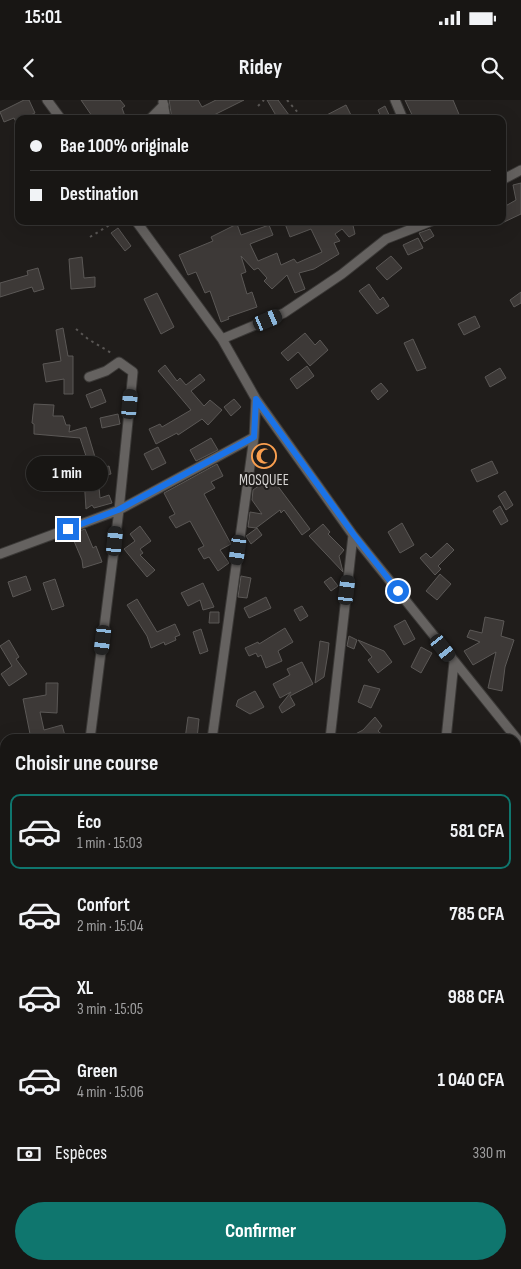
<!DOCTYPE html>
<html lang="fr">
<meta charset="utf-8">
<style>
body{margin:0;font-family:"Sofia Sans Condensed",sans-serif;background:#252322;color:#f1f3f6;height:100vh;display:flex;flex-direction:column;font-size:19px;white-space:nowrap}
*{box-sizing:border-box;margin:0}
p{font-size:16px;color:#9f9fa0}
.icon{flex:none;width:28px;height:28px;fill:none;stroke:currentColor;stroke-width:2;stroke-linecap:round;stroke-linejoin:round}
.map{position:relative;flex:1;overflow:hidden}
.side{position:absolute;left:0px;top:634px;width:521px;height:536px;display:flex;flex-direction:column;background:#181614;border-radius:15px 15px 0 0;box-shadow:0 5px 20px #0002,0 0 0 1px #363534}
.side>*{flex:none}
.banner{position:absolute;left:15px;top:15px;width:491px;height:110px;border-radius:10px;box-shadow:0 5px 20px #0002,0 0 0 1px #363534;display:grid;align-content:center;height:110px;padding:0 15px;background:#181614}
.end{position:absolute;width:22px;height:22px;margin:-11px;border:6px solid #1a73e8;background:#fff;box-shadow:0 0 0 2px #fff}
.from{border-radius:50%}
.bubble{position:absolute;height:35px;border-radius:18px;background:#181614;box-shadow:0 5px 20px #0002,0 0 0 1px #363534;font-size:16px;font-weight:700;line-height:35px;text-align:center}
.car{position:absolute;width:15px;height:30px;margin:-15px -8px;border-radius:6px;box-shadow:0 0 4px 1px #0007;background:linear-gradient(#222 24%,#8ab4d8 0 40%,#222 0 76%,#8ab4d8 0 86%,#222 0)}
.banner b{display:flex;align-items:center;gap:18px;height:48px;font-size:19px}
.banner b+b{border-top:1px solid #363534}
.banner i{width:12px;height:12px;background:#f1f3f6}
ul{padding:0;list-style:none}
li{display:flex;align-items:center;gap:15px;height:75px;margin:0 10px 8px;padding:0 5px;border:2px solid transparent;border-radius:10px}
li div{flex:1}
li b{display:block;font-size:19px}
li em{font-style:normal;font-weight:700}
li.on{border-color:#0f766e}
li>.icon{width:45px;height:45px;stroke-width:1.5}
h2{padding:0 15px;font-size:22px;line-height:60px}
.pay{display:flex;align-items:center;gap:12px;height:55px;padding:0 15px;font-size:19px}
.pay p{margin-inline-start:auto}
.primary-button{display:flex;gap:10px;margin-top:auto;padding:10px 15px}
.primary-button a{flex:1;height:58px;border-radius:30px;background:#0f766e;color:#fff;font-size:20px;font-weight:700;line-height:58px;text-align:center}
.status{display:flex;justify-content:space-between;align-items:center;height:35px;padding:0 25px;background:#181614;direction:ltr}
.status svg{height:14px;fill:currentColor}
header{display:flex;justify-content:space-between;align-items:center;height:65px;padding:0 15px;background:#181614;font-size:22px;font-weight:700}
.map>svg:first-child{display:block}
</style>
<div class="status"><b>15:01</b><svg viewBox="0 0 49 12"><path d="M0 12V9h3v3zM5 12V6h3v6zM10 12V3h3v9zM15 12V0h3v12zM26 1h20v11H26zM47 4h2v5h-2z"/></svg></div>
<header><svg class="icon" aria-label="back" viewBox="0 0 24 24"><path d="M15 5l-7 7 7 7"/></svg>Ridey<svg class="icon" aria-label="search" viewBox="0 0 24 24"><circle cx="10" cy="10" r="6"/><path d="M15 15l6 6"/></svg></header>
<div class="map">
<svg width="521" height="1169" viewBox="0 0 521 1169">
<rect width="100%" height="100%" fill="#201d1b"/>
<path fill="#3d3937" stroke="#5b5856" d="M 24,0 L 29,0 L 35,13 L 16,22 L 14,18 L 4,22 L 0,12 Z
M 81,0 L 120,0 L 125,6 L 122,8 L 126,19 L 94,19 Z
M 169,0 L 198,0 L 202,7 L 216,0 L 244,0 L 206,19 L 172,19 Z
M 267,0 L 278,0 L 292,19 L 278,19 Z
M 405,0 L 453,0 L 461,19 L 414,19 Z
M 346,5 L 353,19 L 319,19 Z
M 385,6 L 391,19 L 382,19 L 378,10 Z
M 521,83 L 521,114 L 502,123 L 502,108 L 516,100 L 513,85 Z
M 284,121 L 352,121 L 355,134 L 349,137 L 342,129 L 335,134 L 340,141 L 334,143 L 339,154 L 314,169 L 299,173 L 305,189 L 295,193 L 287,175 L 272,189 L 264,181 L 267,178 L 258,168 L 254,170 L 241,156 L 246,172 L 241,174 L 247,194 L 252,192 L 257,207 L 228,217 L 229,219 L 221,222 L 210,191 L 205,193 L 196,172 L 188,175 L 179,155 L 213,141 L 211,137 L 237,124 L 241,135 L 269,125 L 273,135 L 250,144 L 258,161 L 277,153 L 281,165 L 294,159 L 297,163 L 322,152 L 311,129 L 290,137 Z
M 118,128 L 131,146 L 125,151 L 111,133 Z
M 430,129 L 434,136 L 424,142 L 419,133 Z
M 418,138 L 423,148 L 408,155 L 403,145 Z
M 391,156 L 402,168 L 387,180 L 376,168 Z
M 82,157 L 84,178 L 95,177 L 95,187 L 71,189 L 69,159 Z
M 38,168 L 44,189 L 34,192 L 32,187 L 0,197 L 0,183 L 28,175 L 27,171 Z
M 369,184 L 380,200 L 383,197 L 389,206 L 377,214 L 359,191 Z
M 521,192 L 521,203 L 514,207 L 510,200 Z
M 157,193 L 174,227 L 161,234 L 144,199 Z
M 475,216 L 480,227 L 464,235 L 458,224 Z
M 63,228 L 68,256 L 73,256 L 73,294 L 64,294 L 64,279 L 46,282 L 43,264 L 61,261 L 56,230 Z
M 305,233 L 315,245 L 320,240 L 328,250 L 310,266 L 298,252 L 288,261 L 281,253 Z
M 413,239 L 426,268 L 417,271 L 404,243 Z
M 165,265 L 177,281 L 180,278 L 186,285 L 200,274 L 205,280 L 191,291 L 204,306 L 210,300 L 222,310 L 208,325 L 202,319 L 178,335 L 177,333 L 156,344 L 149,329 L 160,324 L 162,327 L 191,310 L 158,271 Z
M 307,266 L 314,276 L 297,289 L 290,279 Z
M 500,268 L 506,278 L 490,287 L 485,277 Z
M 381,283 L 388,291 L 378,300 L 371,291 Z
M 101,289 L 106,302 L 91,308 L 86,295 Z
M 234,299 L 241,307 L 231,316 L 224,307 Z
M 34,304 L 54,305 L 53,316 L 63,316 L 66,325 L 70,325 L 69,332 L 86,327 L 95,357 L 87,359 L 80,338 L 34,334 L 34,324 L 32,323 Z
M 118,314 L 120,324 L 102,328 L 100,318 Z
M 211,338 L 218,350 L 196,361 L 190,350 Z
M 158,347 L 166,363 L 152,370 L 144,354 Z
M 492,361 L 498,373 L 477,382 L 471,370 Z
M 217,364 L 223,376 L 211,382 L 215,388 L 204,394 L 231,444 L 220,450 L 229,463 L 218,471 L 209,457 L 204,459 L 198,449 L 204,446 L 190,421 L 176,428 L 169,417 L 175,414 L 164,393 Z
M 109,366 L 111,374 L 98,376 L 97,369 Z
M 98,377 L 100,398 L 109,395 L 112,403 L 94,408 L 92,405 L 86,409 L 84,378 Z
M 271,377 L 310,429 L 302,435 L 284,410 L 281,413 L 280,410 L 256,428 L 248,427 L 250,412 L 262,414 L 252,400 L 253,390 Z
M 505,391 L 513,405 L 506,410 L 498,396 Z
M 500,406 L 508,421 L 501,425 L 493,411 Z
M 402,423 L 414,445 L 400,453 L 388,432 Z
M 323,424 L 330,432 L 328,434 L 344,450 L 339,456 L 343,472 L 309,436 Z
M 140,426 L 151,441 L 140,449 L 143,453 L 140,455 L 155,470 L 147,477 L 124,449 L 135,441 L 130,434 Z
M 257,428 L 262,435 L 251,444 L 246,436 Z
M 85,429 L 93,448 L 96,446 L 102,462 L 83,468 L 82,460 L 71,434 Z
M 447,443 L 454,450 L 438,466 L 441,469 L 435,475 L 420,458 L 426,453 L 431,458 Z
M 440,474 L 451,484 L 437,500 L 426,491 Z
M 26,476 L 31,490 L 13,497 L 8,482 Z
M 241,476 L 251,478 L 247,498 L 238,497 Z
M 331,477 L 338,486 L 331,491 L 324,482 Z
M 55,479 L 64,506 L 52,510 L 43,483 Z
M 203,483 L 214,507 L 203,510 L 200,500 L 188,506 L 181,493 Z
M 266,497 L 271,508 L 249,518 L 244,508 Z
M 137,499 L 157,532 L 175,524 L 180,535 L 175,537 L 176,540 L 165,545 L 164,542 L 151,548 L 147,536 L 127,505 Z
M 302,506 L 308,516 L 300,521 L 294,510 Z
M 210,512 L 219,512 L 219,523 L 209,523 Z
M 485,517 L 504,521 L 501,536 L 514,540 L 505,567 L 502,591 L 488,588 L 496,552 L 473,565 L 464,551 L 480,542 L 467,537 L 470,530 L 482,533 Z
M 405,520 L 415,539 L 404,545 L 394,526 Z
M 285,528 L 293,542 L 278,551 L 282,561 L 266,568 L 261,555 L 258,557 L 256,553 L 249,556 L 245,548 L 258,542 L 259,544 Z
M 201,529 L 208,551 L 200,554 L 193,532 Z
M 349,536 L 357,540 L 354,549 L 347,546 Z
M 9,540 L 19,557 L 16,559 L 27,574 L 9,586 L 1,574 L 12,566 L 0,546 Z
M 358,540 L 384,551 L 392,562 L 378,573 L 368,560 L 372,557 Z
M 320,541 L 329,543 L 328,553 L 324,577 L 315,583 Z
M 421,547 L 432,553 L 421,573 L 411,567 Z
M 302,562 L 313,584 L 290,596 L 295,605 L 282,613 L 279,607 L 291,592 L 280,598 L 273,584 L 290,575 L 287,569 Z
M 46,583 L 58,583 L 57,613 L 40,612 L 44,630 L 62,625 L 66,639 L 31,639 L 23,599 L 46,595 Z
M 364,585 L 380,589 L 371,608 L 358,602 Z
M 255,591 L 264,607 L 250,614 L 236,606 L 238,600 Z
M 188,617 L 199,619 L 197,639 L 185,639 Z
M 375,617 L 382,626 L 378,631 L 387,639 L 346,639 L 363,630 Z"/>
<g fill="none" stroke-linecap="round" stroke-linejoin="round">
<defs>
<path id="street" d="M 47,0 L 61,19
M 395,0 L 403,19
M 163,2 L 166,19
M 150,19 L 164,5
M 502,80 L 521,70
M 136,121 L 222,239 L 256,299 L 353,435 L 521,644
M 222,239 L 284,213 L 342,174 L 386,139 L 432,121
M 89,277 L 106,271 L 119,262 L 133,272 L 119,410 L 254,337
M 0,454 L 119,410 L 90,639
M 212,639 L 254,337 L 256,299
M 330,639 L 353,435
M 446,639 L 454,562
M 0,862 L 5,863
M 516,926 L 521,926
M 0,1128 L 5,1126
M 21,1169 L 21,1165"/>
</defs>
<use href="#street" stroke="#3b3937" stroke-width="11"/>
<path stroke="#595654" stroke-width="2" stroke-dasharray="2.5 4" stroke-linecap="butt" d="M 287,0 L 300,15
M 258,6 L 264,0
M 230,19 L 239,14
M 90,137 L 116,121
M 76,229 L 88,239 L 113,254
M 0,721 L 5,719
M 521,975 L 518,986 L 521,1009
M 263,1165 L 265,1169
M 400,1165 L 402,1169"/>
<use href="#street" stroke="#656260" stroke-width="9"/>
</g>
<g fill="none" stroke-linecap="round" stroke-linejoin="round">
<path stroke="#1a73e8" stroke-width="6" d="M 68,429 L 118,410 L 254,337 L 256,299 L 354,435 L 398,491"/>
</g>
<defs>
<symbol id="mosque-ring" viewBox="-11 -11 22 22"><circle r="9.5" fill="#201d1b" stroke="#fa9f4f" stroke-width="1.5"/><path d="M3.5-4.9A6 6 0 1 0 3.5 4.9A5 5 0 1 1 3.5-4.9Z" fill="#fa9f4f"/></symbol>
</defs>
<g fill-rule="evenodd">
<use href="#mosque-ring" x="250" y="342" width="28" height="28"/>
</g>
<g text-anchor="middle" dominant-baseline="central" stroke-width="4" stroke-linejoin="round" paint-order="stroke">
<g font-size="15" fill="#d5d3d2" stroke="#201d1b">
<text x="264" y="380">MOSQUEE</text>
</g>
</g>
</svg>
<i class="end from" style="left:398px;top:491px"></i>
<i class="end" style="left:68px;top:429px"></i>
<div class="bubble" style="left:26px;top:356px;width:82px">1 min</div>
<i class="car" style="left:268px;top:220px;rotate:67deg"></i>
<i class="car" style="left:130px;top:304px;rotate:5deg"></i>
<i class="car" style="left:115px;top:441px;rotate:6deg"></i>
<i class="car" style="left:238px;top:450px;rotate:188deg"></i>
<i class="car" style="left:347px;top:490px;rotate:7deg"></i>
<i class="car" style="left:103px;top:540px;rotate:187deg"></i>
<i class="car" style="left:443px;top:548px;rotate:142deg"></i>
<div class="banner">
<b><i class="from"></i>Bae 100% originale</b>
<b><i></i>Destination</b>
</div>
<section class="side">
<h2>Choisir une course</h2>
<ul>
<li class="on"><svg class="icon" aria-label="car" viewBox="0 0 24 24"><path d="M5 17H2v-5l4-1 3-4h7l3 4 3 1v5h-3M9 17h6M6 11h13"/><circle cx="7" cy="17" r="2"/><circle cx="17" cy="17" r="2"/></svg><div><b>Éco</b><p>1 min · 15:03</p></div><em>581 CFA</em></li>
<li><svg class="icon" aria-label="car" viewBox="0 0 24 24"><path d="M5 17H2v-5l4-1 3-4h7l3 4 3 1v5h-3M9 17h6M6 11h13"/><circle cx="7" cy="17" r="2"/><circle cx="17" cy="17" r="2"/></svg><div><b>Confort</b><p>2 min · 15:04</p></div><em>785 CFA</em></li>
<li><svg class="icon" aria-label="car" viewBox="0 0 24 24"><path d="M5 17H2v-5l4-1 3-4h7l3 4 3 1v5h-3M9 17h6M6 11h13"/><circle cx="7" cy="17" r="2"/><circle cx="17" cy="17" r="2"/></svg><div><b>XL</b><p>3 min · 15:05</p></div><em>988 CFA</em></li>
<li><svg class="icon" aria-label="car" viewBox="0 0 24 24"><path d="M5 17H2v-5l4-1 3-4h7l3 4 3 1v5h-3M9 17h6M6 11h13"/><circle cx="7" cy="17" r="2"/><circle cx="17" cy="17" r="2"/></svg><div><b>Green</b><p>4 min · 15:06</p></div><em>1 040 CFA</em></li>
</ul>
<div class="pay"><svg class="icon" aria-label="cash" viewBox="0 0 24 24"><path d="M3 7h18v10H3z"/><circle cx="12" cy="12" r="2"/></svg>Espèces<p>330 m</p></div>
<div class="primary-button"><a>Confirmer</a></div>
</section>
</div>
